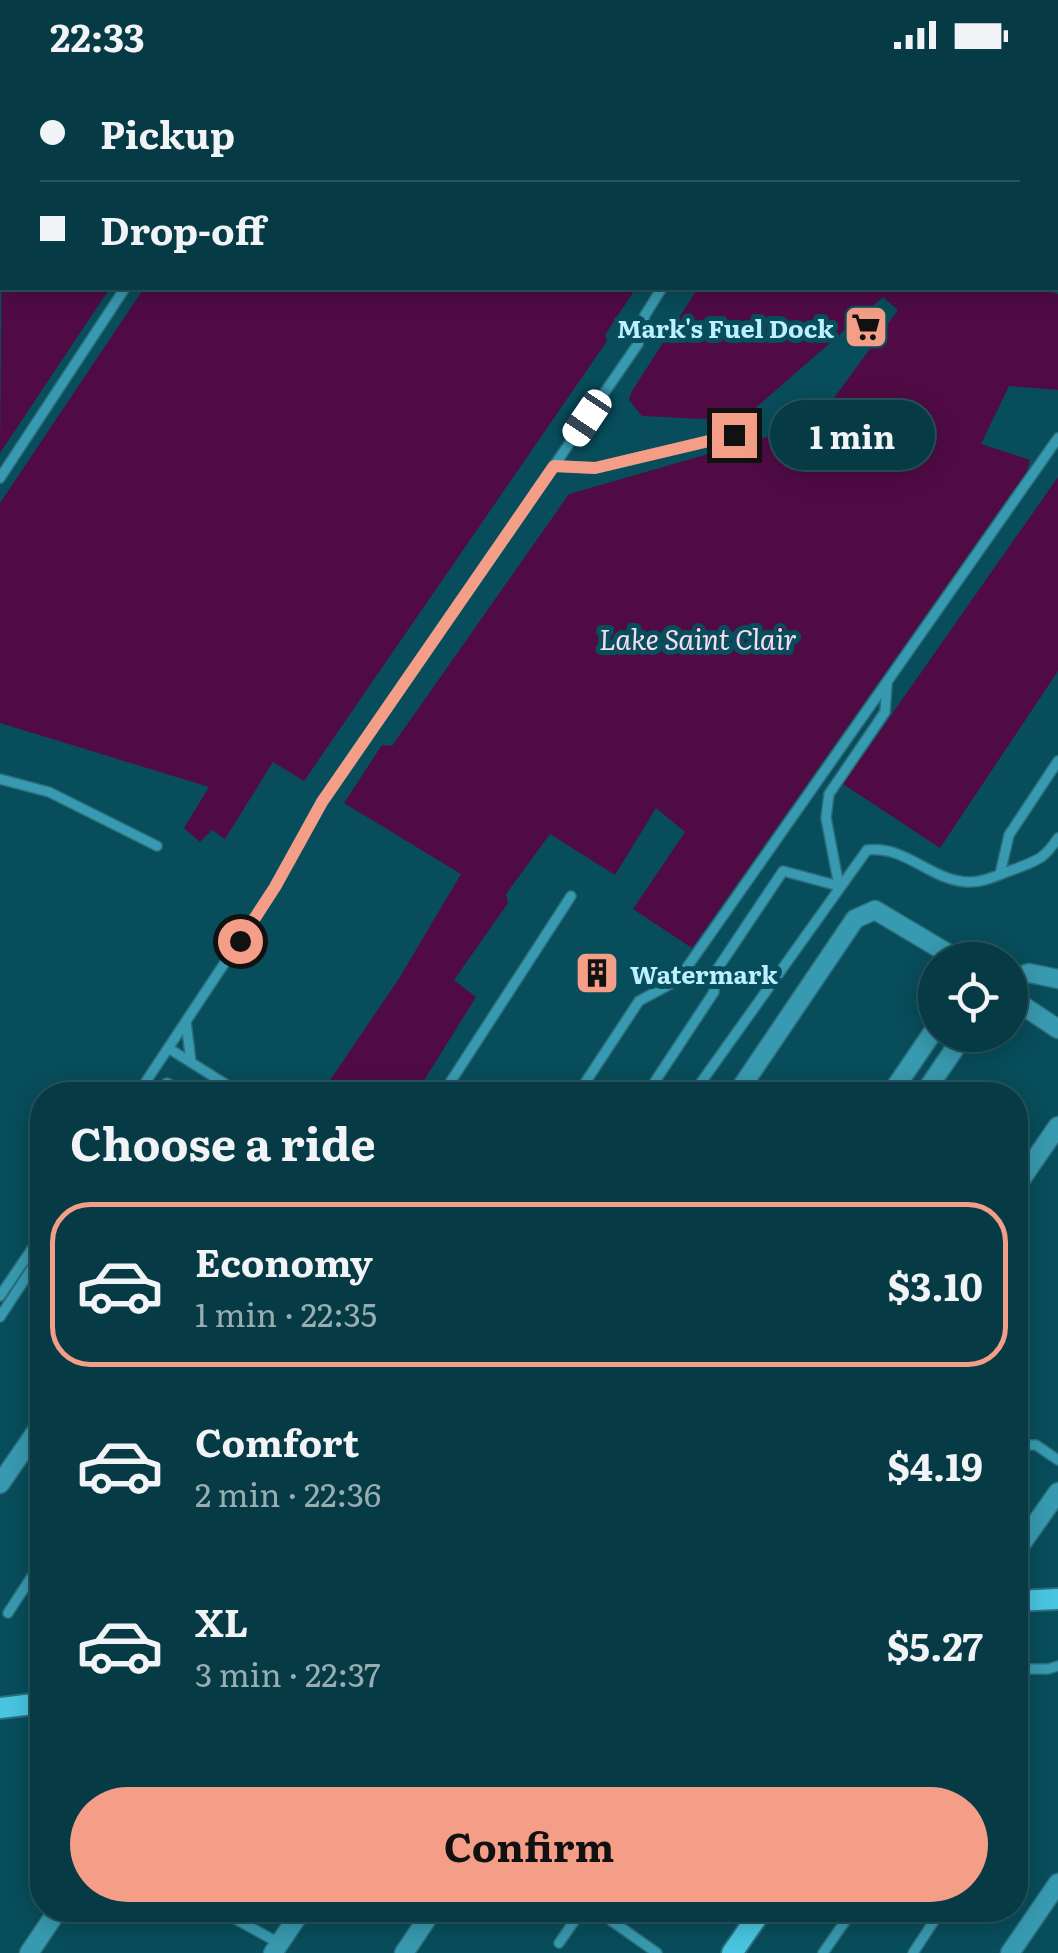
<!DOCTYPE html>
<meta charset="utf-8">
<style>
body{margin:0;font-family:Literata,serif;background:#14454f;color:#f1f3f6;height:100vh;display:flex;flex-direction:column;font-size:38px;white-space:nowrap}
*{box-sizing:border-box;margin:0}
p{font-size:32px;color:#98adb2}
.icon{flex:none;width:55px;height:55px;fill:none;stroke:currentColor;stroke-width:2;stroke-linecap:round;stroke-linejoin:round}
.map{position:relative;flex:1;overflow:hidden}
.panel{position:absolute;left:30px;top:1012px;width:998px;height:840px;display:flex;flex-direction:column;background:#063a44;border-radius:40px;box-shadow:0 5px 25px #0003,0 0 0 2px #27545d}
.panel>*{flex:none}
.top-card{position:absolute;left:0px;top:0px;width:1060px;height:220px;box-shadow:0 5px 25px #0003,0 0 0 2px #27545d;display:grid;align-content:center;height:220px;padding:0 40px;background:#063a44}
.controls{position:absolute;left:918px;top:872px;display:grid;gap:20px}
.controls a{display:grid;place-items:center;width:110px;height:110px;border-radius:50%;background:#063a44;box-shadow:0 5px 25px #0003,0 0 0 2px #27545d;font-size:50px}
.end{position:absolute;width:45px;height:45px;margin:-22px;border:12px solid #f49e87;background:#111;box-shadow:0 0 0 5px #111}
.from{border-radius:50%}
.bubble{position:absolute;height:70px;border-radius:35px;background:#063a44;box-shadow:0 5px 25px #0003,0 0 0 2px #27545d;font-size:32px;font-weight:700;line-height:70px;text-align:center}
.car{position:absolute;width:30px;height:60px;margin:-30px -15px;border-radius:12px;box-shadow:0 0 8px 2px #0007;background:linear-gradient(#fff 24%,#345 0 40%,#fff 0 76%,#345 0 86%,#fff 0)}
.top-card b{display:flex;align-items:center;gap:35px;height:95px;font-size:38px}
.top-card b+b{border-top:2px solid #27545d}
.top-card i{width:25px;height:25px;background:#f1f3f6}
ul{padding:0;list-style:none}
li{display:flex;align-items:center;gap:30px;height:165px;margin:0 20px 15px;padding:0 20px;border:5px solid transparent;border-radius:40px}
li div{flex:1}
li b{display:block;font-size:38px}
li em{font-style:normal;font-weight:700}
li.current{border-color:#f49e87}
li>.icon{width:90px;height:90px;stroke-width:1.5}
h2{padding:0 40px;font-size:45px;line-height:120px}
.button{display:flex;gap:20px;margin-top:auto;padding:20px 40px}
.button a{flex:1;height:115px;border-radius:60px;background:#f49e87;color:#111;font-size:40px;font-weight:700;line-height:115px;text-align:center}
.status{display:flex;justify-content:space-between;align-items:center;height:70px;padding:0 50px;background:#063a44;direction:ltr}
.status svg{height:28px;fill:currentColor}
.map>svg:first-child{display:block}
</style>
<div class="status"><b>22:33</b><svg viewBox="0 0 49 12"><path d="M0 12V9h3v3zM5 12V6h3v6zM10 12V3h3v9zM15 12V0h3v12zM26 1h20v11H26zM47 4h2v5h-2z"/></svg></div>
<div class="map">
<svg width="1058" height="1883" viewBox="0 0 1058 1883">
<rect width="100%" height="100%" fill="#084d5b"/>
<path fill="#500b45" d="M 129,0 L 797,0 L 128,2 Z
M 2,180 L 2,218 L 110,218 L 0,383 Z
M 144,218 L 636,218 L 605,265 L 607,271 L 304,711 L 273,692 L 225,769 L 212,760 L 200,772 L 184,758 L 209,717 L 0,653 L 0,433 Z
M 698,218 L 1037,218 L 1058,224 L 1058,320 L 1009,316 L 981,374 L 1030,390 L 1027,401 L 692,878 L 633,839 L 685,762 L 656,738 L 615,805 L 550,764 L 506,824 L 508,833 L 454,910 L 476,927 L 415,1025 L 320,1025 L 400,907 L 461,804 L 344,733 L 382,675 L 392,676 L 569,424 L 816,353 L 898,240 L 883,227 L 745,347 L 704,349 L 642,346 L 629,330 L 632,321 Z
M 1058,407 L 1058,601 L 940,778 L 843,714 Z"/>
<g fill="none" stroke-linecap="round" stroke-linejoin="round">
<defs>
<path id="lane" d="M 10,2 L 12,0
M 86,2 L 87,0
M 932,2 L 933,0
M 1049,2 L 1050,0
M 0,5 L 2,7
M 0,17 L 2,14
M 0,127 L 2,123
M 554,396 L 595,398 L 735,365
M 0,408 L 125,218
M 0,709 L 49,722 L 157,776
M 1000,804 L 1009,765 L 1058,691
M 186,952 L 191,992
M 168,978 L 243,1025
M 137,1025 L 275,817 L 322,732 L 638,274 L 645,245 L 662,218
M 154,1025 L 167,1013 L 191,1025
M 442,1025 L 571,826
M 577,1025 L 639,931 L 678,910 L 1058,368
M 646,1025 L 714,922 L 714,904 L 783,801 L 839,816 L 826,748 L 829,724 L 885,642 L 887,614
M 692,1025 L 867,780 C 907,775 931,812 970,812 C 986,812 1000,804 1015,799 C 1038,790 1044,789 1058,768
M 0,1226 L 42,1164
M 0,1247 L 42,1183
M 1015,1375 L 1036,1375 L 1058,1390
M 27,1376 L 42,1387
M 8,1543 L 42,1491
M 1015,1599 L 1048,1599 L 1058,1596
M 219,1840 L 279,1873
M 596,1840 L 657,1883
M 559,1873 L 582,1840
M 823,1883 L 853,1840
M 913,1883 L 934,1851 L 918,1840"/>
<path id="street" d="M 1010,909 L 1029,903 L 1058,909
M 1010,927 L 1058,959
M 736,1025 L 855,849 L 875,840 L 959,890
M 890,1025 L 935,959
M 923,1025 L 964,965
M 1015,1118 L 1058,1056
M 0,1414 L 42,1353
M 1015,1483 L 1058,1422
M 29,1883 L 58,1840
M 273,1883 L 302,1840
M 404,1883 L 433,1840
M 1010,1883 L 1058,1813"/>
<path id="secondary" d="M 1015,1531 L 1058,1529
M 0,1638 L 42,1633
M 732,1883 L 762,1840"/>
</defs>
<use href="#lane" stroke="#2c6e7c" stroke-width="12"/>
<use href="#street" stroke="#2c6e7c" stroke-width="21"/>
<use href="#secondary" stroke="#2c6e7c" stroke-width="24"/>
<use href="#lane" stroke="#389ab0" stroke-width="9"/>
<use href="#street" stroke="#389ab0" stroke-width="18"/>
<use href="#secondary" stroke="#49c5e1" stroke-width="20"/>
</g>
<g fill="none" stroke-linecap="round" stroke-linejoin="round">
<path stroke="#f49e87" stroke-width="12" d="M 240,871 L 275,817 L 322,732 L 554,396 L 595,398 L 734,365"/>
</g>
<defs>
<symbol id="supermarket-square" viewBox="-11 -11 22 22"><rect x="-9" y="-9" width="18" height="18" rx="4" fill="#f49e87" stroke="#084d5b"/><path d="M-6-5.5h2.5l.6 2H6L4.5 2H-2.5L-4.4-4H-6ZM-1.5 3.2a1.3 1.3 0 1 0 .1 0ZM3 3.2a1.3 1.3 0 1 0 .1 0Z" fill="#111"/></symbol>
<symbol id="building-square" viewBox="-11 -11 22 22"><rect x="-9" y="-9" width="18" height="18" rx="4" fill="#f49e87" stroke="#084d5b"/><path d="M-4-6H4V6H1V3H-1V6H-4ZM-2.5-4.3h1.7v1.8h-1.7ZM.8-4.3h1.7v1.8H.8ZM-2.5-1h1.7V.8h-1.7ZM.8-1h1.7V.8H.8Z" fill="#111"/></symbol>
</defs>
<g fill-rule="evenodd">
<use href="#supermarket-square" x="841" y="232" width="50" height="50"/>
<use href="#building-square" x="572" y="878" width="50" height="50"/>
</g>
<g text-anchor="middle" dominant-baseline="central" stroke-width="10" stroke-linejoin="round" paint-order="stroke">
<g font-size="25" font-weight="bold" fill="#bdf0fe" stroke="#084d5b" text-anchor="end">
<text x="834" y="257">Mark's Fuel Dock</text>
<text x="630" y="903" text-anchor="start">Watermark</text>
</g>
<g font-size="28" font-style="italic" fill="#f5dcee" stroke="#084d5b">
<text x="698" y="568">Lake Saint Clair</text>
</g>
</g>
</svg>
<div class="controls">
<a><svg class="icon" aria-label="locate" viewBox="0 0 24 24"><circle cx="12" cy="12" r="6"/><path d="M12 2v4M12 18v4M2 12h4M18 12h4"/></svg></a>
</div>
<i class="end from" style="left:240px;top:871px"></i>
<i class="end" style="left:734px;top:365px"></i>
<div class="bubble" style="left:770px;top:330px;width:165px">1 min</div>
<i class="car" style="left:587px;top:348px;rotate:214deg"></i>
<div class="top-card">
<b><i class="from"></i>Pickup</b>
<b><i></i>Drop-off</b>
</div>
<section class="panel">
<h2>Choose a ride</h2>
<ul>
<li class="current"><svg class="icon" aria-label="car" viewBox="0 0 24 24"><path d="M5 17H2v-5l4-1 3-4h7l3 4 3 1v5h-3M9 17h6M6 11h13"/><circle cx="7" cy="17" r="2"/><circle cx="17" cy="17" r="2"/></svg><div><b>Economy</b><p>1 min · 22:35</p></div><em>$3.10</em></li>
<li><svg class="icon" aria-label="car" viewBox="0 0 24 24"><path d="M5 17H2v-5l4-1 3-4h7l3 4 3 1v5h-3M9 17h6M6 11h13"/><circle cx="7" cy="17" r="2"/><circle cx="17" cy="17" r="2"/></svg><div><b>Comfort</b><p>2 min · 22:36</p></div><em>$4.19</em></li>
<li><svg class="icon" aria-label="car" viewBox="0 0 24 24"><path d="M5 17H2v-5l4-1 3-4h7l3 4 3 1v5h-3M9 17h6M6 11h13"/><circle cx="7" cy="17" r="2"/><circle cx="17" cy="17" r="2"/></svg><div><b>XL</b><p>3 min · 22:37</p></div><em>$5.27</em></li>
</ul>
<div class="button"><a>Confirm</a></div>
</section>
</div>
